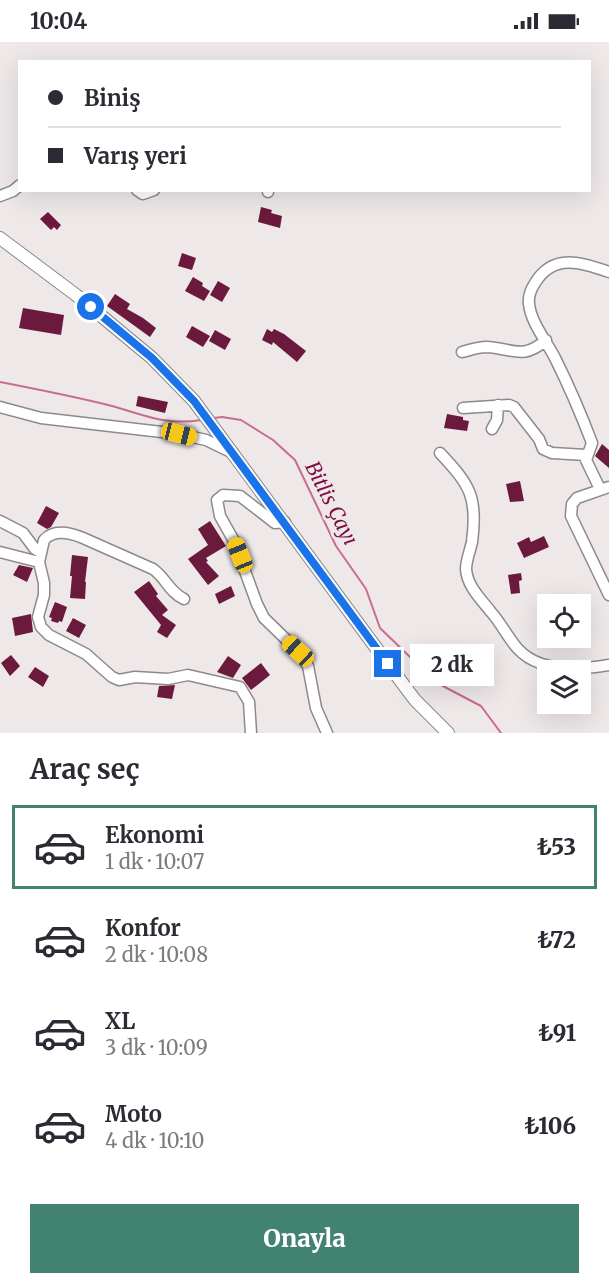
<!DOCTYPE html>
<html lang="tr">
<meta charset="utf-8">
<style>
body{margin:0;font-family:Merriweather,serif;background:#f7f7f7;color:#2b2b33;height:100vh;display:flex;flex-direction:column;font-size:22px;white-space:nowrap}
*{box-sizing:border-box;margin:0}
p{font-size:20px;color:#7c7c81}
.icon{flex:none;width:33px;height:33px;fill:none;stroke:currentColor;stroke-width:2;stroke-linecap:round;stroke-linejoin:round}
.map{position:relative;height:691px;overflow:hidden}
.panel{display:flex;flex-direction:column;background:#fff;flex:1}
.panel>*{flex:none}
.banner{position:absolute;left:18px;top:18px;width:573px;height:132px;border-radius:0px;box-shadow:0 6px 24px #0002;display:grid;align-content:center;height:132px;padding:0 30px;background:#fff}
.fabs{position:absolute;left:537px;top:552px;display:grid;gap:12px}
.fabs a{display:grid;place-items:center;width:54px;height:54px;border-radius:0px;background:#fff;box-shadow:0 6px 24px #0002;font-size:30px}
.end{position:absolute;width:27px;height:27px;margin:-14px;border:8px solid #1a73e8;background:#fff;box-shadow:0 0 0 3px #fff}
.from{border-radius:50%}
.bubble{position:absolute;height:42px;border-radius:0px;background:#fff;box-shadow:0 6px 24px #0002;font-size:20px;font-weight:800;line-height:42px;text-align:center}
.car{position:absolute;width:18px;height:36px;margin:-18px -9px;border-radius:8px;box-shadow:0 0 4px 2px #0007;background:linear-gradient(#f5c518 24%,#345 0 40%,#f5c518 0 76%,#345 0 86%,#f5c518 0)}
.banner b{display:flex;align-items:center;gap:21px;height:57px;font-size:22px}
.banner b+b{border-top:2px solid #e1e1e2}
.banner i{width:15px;height:15px;background:#2b2b33}
ul{padding:0;list-style:none}
li{display:flex;align-items:center;gap:18px;height:84px;margin:0 12px 9px;padding:0 18px;border:3px solid transparent;border-radius:0px}
li div{flex:1}
li b{display:block;font-size:22px}
li em{font-style:normal;font-weight:800}
li.on{border-color:#428270}
li>.icon{width:54px;height:54px;stroke-width:1.5}
h2{padding:0 30px;font-size:27px;line-height:72px}
.button{display:flex;gap:12px;margin-top:auto;padding:12px 30px}
.button a{flex:1;height:69px;border-radius:0px;background:#428270;color:#fff;font-size:24px;font-weight:800;line-height:69px;text-align:center}
.status{display:flex;justify-content:space-between;align-items:center;height:42px;padding:0 30px;background:#fff;direction:ltr}
.status svg{height:16px;fill:currentColor}
.map>svg:first-child{display:block}
</style>
<div class="status"><b>10:04</b><svg viewBox="0 0 49 12"><path d="M0 12V9h3v3zM5 12V6h3v6zM10 12V3h3v9zM15 12V0h3v12zM26 1h20v11H26zM47 4h2v5h-2z"/></svg></div>
<div class="map">
<svg width="609" height="691" viewBox="0 0 609 691">
<rect width="100%" height="100%" fill="#eee8e9"/>
<g fill="none" stroke-linecap="round" stroke-linejoin="round">
<path stroke="#c86d8c" stroke-width="2" d="M 0,340 C 36,347 72,354 108,363 C 144,372 162,384 202,378
M 214,376 L 222,375 L 241,378 L 273,398 L 295,418 L 336,504 L 366,547 L 380,586 L 437,641 L 481,664 L 501,691"/>
</g>
<path fill="#6b193c" d="M 261,165 L 272,168 L 271,171 L 282,174 L 280,186 L 258,180 Z
M 48,170 L 61,183 L 57,188 L 54,185 L 51,188 L 40,177 Z
M 182,211 L 196,216 L 192,228 L 178,224 Z
M 193,235 L 203,241 L 202,244 L 210,249 L 204,259 L 185,249 Z
M 218,239 L 230,246 L 222,260 L 210,253 Z
M 115,252 L 130,262 L 127,267 L 143,276 L 156,286 L 150,295 L 107,264 Z
M 23,266 L 64,273 L 61,293 L 19,286 Z
M 192,284 L 210,294 L 203,305 L 186,295 Z
M 267,287 L 272,290 L 274,287 L 284,292 L 306,309 L 297,320 L 273,300 L 272,303 L 262,298 Z
M 215,288 L 231,297 L 225,308 L 209,299 Z
M 138,354 L 168,360 L 165,371 L 136,364 Z
M 447,372 L 463,375 L 463,378 L 469,379 L 467,389 L 444,386 Z
M 602,402 L 609,408 L 609,426 L 595,414 Z
M 520,439 L 524,459 L 510,460 L 506,442 Z
M 46,464 L 59,471 L 51,485 L 47,487 L 37,481 Z
M 210,479 L 226,504 L 206,516 L 208,519 L 206,520 L 219,534 L 208,543 L 188,517 L 208,503 L 198,487 Z
M 544,494 L 549,505 L 524,516 L 517,501 L 529,495 L 531,500 Z
M 72,513 L 88,515 L 85,540 L 86,540 L 85,557 L 70,556 L 72,534 L 70,534 Z
M 19,523 L 33,526 L 27,540 L 13,533 Z
M 521,531 L 522,538 L 519,539 L 520,551 L 511,552 L 508,533 Z
M 149,539 L 158,552 L 156,554 L 168,568 L 162,573 L 176,583 L 167,596 L 157,590 L 161,583 L 134,550 Z
M 231,544 L 235,554 L 219,562 L 215,552 Z
M 55,560 L 67,565 L 62,580 L 59,579 L 58,581 L 51,579 L 52,576 L 49,575 Z
M 31,572 L 33,590 L 15,594 L 12,576 Z
M 73,576 L 86,583 L 79,596 L 66,589 Z
M 11,613 L 20,624 L 10,634 L 1,621 Z
M 228,614 L 241,623 L 233,636 L 217,630 Z
M 261,621 L 270,633 L 251,648 L 242,636 Z
M 35,625 L 49,634 L 43,645 L 28,635 Z
M 175,643 L 172,657 L 157,655 L 159,644 Z"/>
<g fill="none" stroke-linecap="round" stroke-linejoin="round">
<defs>
<path id="minor" d="M 137,148 L 143,152 L 154,148
M 268,148 L 268,150
M 0,154 L 13,149 L 20,143
M 462,310 C 470,308 478,305 486,305 C 513,306 522,319 546,298
M 0,365 L 41,376 L 179,392 L 206,398 L 233,411
M 463,366 L 509,363 L 514,365 L 539,397 L 543,407 L 552,411 L 586,413
M 492,387 L 497,378 L 498,363
M 440,411 C 470,443 478,455 472,500 C 470,509 466,519 466,527 C 467,544 481,557 491,570 C 501,581 508,596 518,607 C 540,631 580,628 609,623
M 609,445 L 577,456 L 572,462 L 571,474 L 609,553
M 600,447 L 586,418 L 592,401 C 581,372 569,344 555,316 C 547,300 531,281 529,262 C 528,254 531,247 535,241 C 553,211 581,220 609,230
M 0,479 L 23,491 L 35,507 L 40,510
M 285,480 L 275,481 L 240,454 L 223,453 L 217,458 L 220,474 L 234,499 L 257,562 L 264,576 L 298,609 L 308,624 L 316,666 L 327,691
M 0,510 L 39,520
M 184,557 C 169,550 166,536 153,527 L 83,496 C 71,491 54,487 44,498 L 39,520 L 44,541 L 44,553 L 38,575 L 41,585 L 49,593 L 86,612 L 112,635 L 119,638 L 135,635 L 168,637 L 188,633 L 240,645 L 249,660 L 251,691"/>
<path id="major" d="M 0,196 L 76,253 L 152,316 L 194,359 L 388,622 L 415,658 L 448,691"/>
</defs>
<use href="#minor" stroke="#8e898a" stroke-width="13"/>
<use href="#major" stroke="#8e898a" stroke-width="14"/>
<use href="#minor" stroke="#fff" stroke-width="10"/>
<use href="#major" stroke="#fff" stroke-width="12"/>
</g>
<g fill="none" stroke-linecap="round" stroke-linejoin="round">
<path stroke="#1a73e8" stroke-width="8" d="M 91,265 L 152,316 L 194,359 L 388,622"/>
</g>
<g text-anchor="middle" dominant-baseline="central" stroke-width="6" stroke-linejoin="round" paint-order="stroke">
<g font-size="20" font-style="italic" fill="#7e0c43" stroke="#eee8e9">
<text transform="translate(332 461) rotate(63)">Bitlis Çayı</text>
</g>
</g>
</svg>
<div class="fabs">
<a><svg class="icon" aria-label="locate" viewBox="0 0 24 24"><circle cx="12" cy="12" r="6"/><path d="M12 2v4M12 18v4M2 12h4M18 12h4"/></svg></a>
<a><svg class="icon" aria-label="layers" viewBox="0 0 24 24"><path d="M12 4l9 5-9 5-9-5zM3 14l9 5 9-5"/></svg></a>
</div>
<i class="end from" style="left:91px;top:265px"></i>
<i class="end" style="left:388px;top:622px"></i>
<div class="bubble" style="left:410px;top:602px;width:84px">2 dk</div>
<i class="car" style="left:179px;top:392px;rotate:104deg"></i>
<i class="car" style="left:240px;top:513px;rotate:338deg"></i>
<i class="car" style="left:298px;top:609px;rotate:313deg"></i>
<div class="banner">
<b><i class="from"></i>Biniş</b>
<b><i></i>Varış yeri</b>
</div>
</div>
<section class="panel">
<h2>Araç seç</h2>
<ul>
<li class="on"><svg class="icon" aria-label="car" viewBox="0 0 24 24"><path d="M5 17H2v-5l4-1 3-4h7l3 4 3 1v5h-3M9 17h6M6 11h13"/><circle cx="7" cy="17" r="2"/><circle cx="17" cy="17" r="2"/></svg><div><b>Ekonomi</b><p>1 dk · 10:07</p></div><em>₺53</em></li>
<li><svg class="icon" aria-label="car" viewBox="0 0 24 24"><path d="M5 17H2v-5l4-1 3-4h7l3 4 3 1v5h-3M9 17h6M6 11h13"/><circle cx="7" cy="17" r="2"/><circle cx="17" cy="17" r="2"/></svg><div><b>Konfor</b><p>2 dk · 10:08</p></div><em>₺72</em></li>
<li><svg class="icon" aria-label="car" viewBox="0 0 24 24"><path d="M5 17H2v-5l4-1 3-4h7l3 4 3 1v5h-3M9 17h6M6 11h13"/><circle cx="7" cy="17" r="2"/><circle cx="17" cy="17" r="2"/></svg><div><b>XL</b><p>3 dk · 10:09</p></div><em>₺91</em></li>
<li><svg class="icon" aria-label="car" viewBox="0 0 24 24"><path d="M5 17H2v-5l4-1 3-4h7l3 4 3 1v5h-3M9 17h6M6 11h13"/><circle cx="7" cy="17" r="2"/><circle cx="17" cy="17" r="2"/></svg><div><b>Moto</b><p>4 dk · 10:10</p></div><em>₺106</em></li>
</ul>
<div class="button"><a>Onayla</a></div>
</section>
